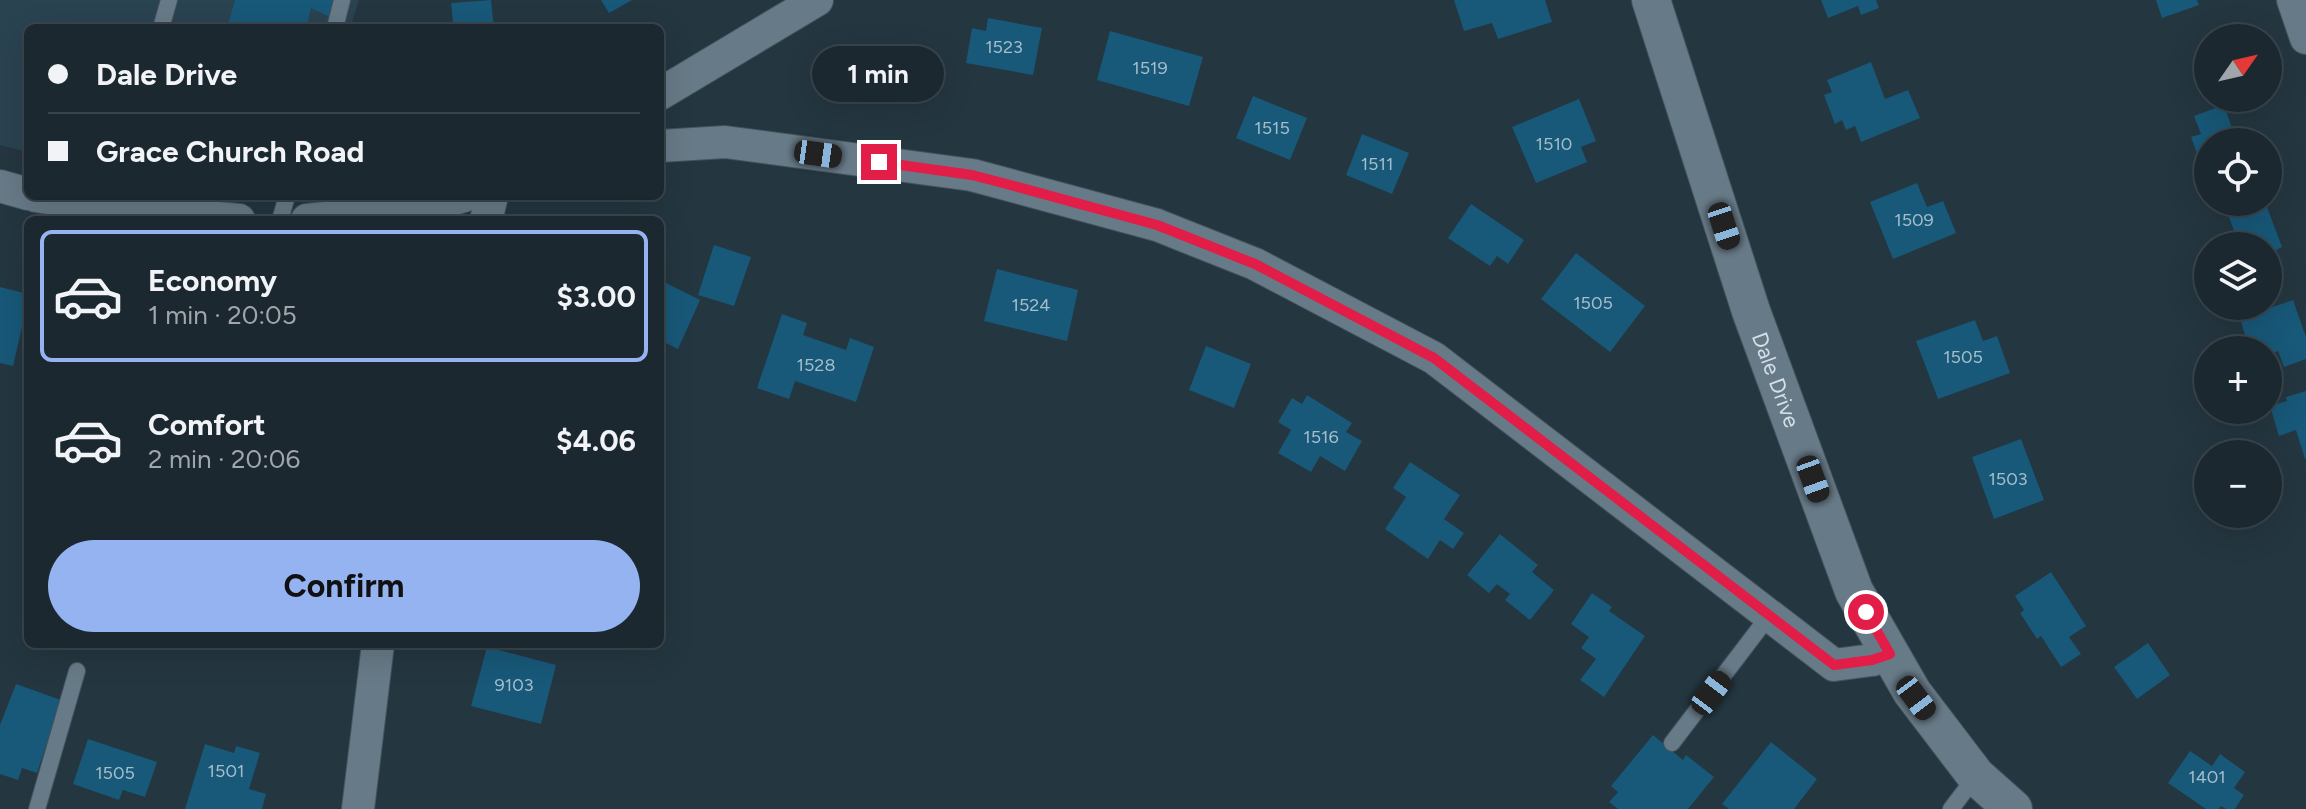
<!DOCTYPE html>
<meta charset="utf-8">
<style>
body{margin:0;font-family:Figtree,sans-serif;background:#243038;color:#f1f3f6;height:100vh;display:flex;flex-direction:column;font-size:30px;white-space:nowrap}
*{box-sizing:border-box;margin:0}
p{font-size:26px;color:#a0a6ab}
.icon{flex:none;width:44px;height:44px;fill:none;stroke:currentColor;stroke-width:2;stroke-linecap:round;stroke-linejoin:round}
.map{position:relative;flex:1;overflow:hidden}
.details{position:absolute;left:24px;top:216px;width:640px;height:432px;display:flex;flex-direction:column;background:#1b2830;border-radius:12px;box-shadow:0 8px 32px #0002,0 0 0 2px #39444c}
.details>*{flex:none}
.hud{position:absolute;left:24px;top:24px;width:640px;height:176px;border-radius:12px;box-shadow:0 8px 32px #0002,0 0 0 2px #39444c;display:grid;align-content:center;height:176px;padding:0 24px;background:#1b2830}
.needle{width:52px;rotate:56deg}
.tools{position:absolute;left:2194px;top:24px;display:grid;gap:16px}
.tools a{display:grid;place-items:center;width:88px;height:88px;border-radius:50%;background:#1b2830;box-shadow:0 8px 32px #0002,0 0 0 2px #39444c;font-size:40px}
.end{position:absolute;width:36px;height:36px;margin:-18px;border:10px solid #e11d48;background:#fff;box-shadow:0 0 0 4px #fff}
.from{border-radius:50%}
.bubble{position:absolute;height:56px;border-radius:28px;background:#1b2830;box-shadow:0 8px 32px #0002,0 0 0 2px #39444c;font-size:26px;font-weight:700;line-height:56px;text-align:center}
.car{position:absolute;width:24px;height:48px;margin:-24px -12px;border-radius:10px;box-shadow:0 0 6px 2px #0007;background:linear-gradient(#222 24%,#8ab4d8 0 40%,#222 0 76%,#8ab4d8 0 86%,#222 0)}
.hud b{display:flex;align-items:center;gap:28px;height:76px;font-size:30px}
.hud b+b{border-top:2px solid #39444c}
.hud i{width:20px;height:20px;background:#f1f3f6}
ul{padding:14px 0 0;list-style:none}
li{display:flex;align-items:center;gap:24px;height:132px;margin:0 16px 12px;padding:0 8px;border:4px solid transparent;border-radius:12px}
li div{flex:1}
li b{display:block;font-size:30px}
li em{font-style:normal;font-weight:700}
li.on{border-color:#95b2f1}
li>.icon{width:72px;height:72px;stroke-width:1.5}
.action{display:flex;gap:16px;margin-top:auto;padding:16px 24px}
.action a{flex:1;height:92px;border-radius:48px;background:#95b2f1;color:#111;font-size:32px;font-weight:700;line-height:92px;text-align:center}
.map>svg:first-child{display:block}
</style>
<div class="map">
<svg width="2306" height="809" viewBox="0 0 2306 809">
<rect width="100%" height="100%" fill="#243640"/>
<path fill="#2a4350" d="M 0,0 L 359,0 L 350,28 L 28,28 L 28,152 L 0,145 Z
M 205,196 L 297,196 L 296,199 L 221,200 Z"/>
<path fill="#185878" d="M 235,0 L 338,0 L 332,18 L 311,8 L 306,28 L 227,28 Z
M 491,0 L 494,28 L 435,28 L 435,24 L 453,22 L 451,3 Z
M 601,0 L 632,0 L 609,13 Z
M 1454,0 L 1545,0 L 1552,22 L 1498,39 L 1492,23 L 1464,31 Z
M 1821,0 L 1876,0 L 1879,8 L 1861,15 L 1858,6 L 1828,18 Z
M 2156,0 L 2197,0 L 2199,5 L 2162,18 Z
M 988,18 L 1042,28 L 1033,75 L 966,63 L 972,28 L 986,31 Z
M 1110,31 L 1203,57 L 1189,106 L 1097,80 Z
M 1871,62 L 1885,99 L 1908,90 L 1920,118 L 1861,142 L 1855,126 L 1846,130 L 1842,120 L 1835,124 L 1824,95 L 1832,92 L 1827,80 Z
M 1253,96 L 1307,118 L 1290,160 L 1236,138 Z
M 1579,99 L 1596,141 L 1581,147 L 1587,162 L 1536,183 L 1512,127 Z
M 2224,105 L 2234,134 L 2246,129 L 2250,141 L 2208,142 L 2208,183 L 2191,137 L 2201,134 L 2194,116 Z
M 1362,134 L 1409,153 L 1392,194 L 1346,175 Z
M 1917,183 L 1927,207 L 1943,201 L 1956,233 L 1893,259 L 1870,202 Z
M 2253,202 L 2265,202 L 2282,247 L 2276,250 L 2282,265 L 2268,270 L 2268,246 L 2240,246 L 2227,212 Z
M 1471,204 L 1524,240 L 1508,264 L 1497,256 L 1490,266 L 1448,238 Z
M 714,245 L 751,257 L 734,306 L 698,295 Z
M 1576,253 L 1645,306 L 1610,352 L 1541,299 Z
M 997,269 L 1078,290 L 1067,341 L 984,321 Z
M 660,280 L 700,300 L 678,349 L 660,340 Z
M 0,287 L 28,294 L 28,329 L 22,327 L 13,366 L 0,363 Z
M 2293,300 L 2306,337 L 2306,359 L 2284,367 L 2278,351 L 2268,354 L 2268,350 L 2236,350 L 2233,339 L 2245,335 L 2240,318 Z
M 782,314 L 807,323 L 803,335 L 846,350 L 850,338 L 874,347 L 856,402 L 795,381 L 789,399 L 757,388 Z
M 1975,320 L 1983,341 L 1997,336 L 2010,373 L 1938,399 L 1916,341 Z
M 1206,346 L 1251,364 L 1234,408 L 1189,390 Z
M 2306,391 L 2306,459 L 2305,459 L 2296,430 L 2279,436 L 2270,406 L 2287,401 L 2286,397 Z
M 1307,395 L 1352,423 L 1346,432 L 1362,441 L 1345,471 L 1320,456 L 1311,472 L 1278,453 L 1291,430 L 1278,422 L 1292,398 L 1302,404 Z
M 2021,439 L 2044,500 L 1994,519 L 1972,457 Z
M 1410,462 L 1460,495 L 1444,519 L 1464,533 L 1453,549 L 1440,540 L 1428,559 L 1385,529 L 1406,497 L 1393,488 Z
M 1500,534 L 1538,565 L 1532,572 L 1554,590 L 1530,620 L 1505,600 L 1510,594 L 1497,584 L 1489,593 L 1467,575 Z
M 2051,572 L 2086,626 L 2069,637 L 2081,654 L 2061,667 L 2041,636 L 2037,639 L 2020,613 L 2024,610 L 2015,596 Z
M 1592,593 L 1612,607 L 1609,611 L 1645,636 L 1604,697 L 1580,680 L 1596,659 L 1581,648 L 1589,637 L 1571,624 Z
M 2148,643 L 2170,675 L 2137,699 L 2114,667 Z
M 551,644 L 572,644 L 570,650 Z
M 487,647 L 556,665 L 541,724 L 471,706 Z
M 16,684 L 61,700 L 37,773 L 22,768 L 18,780 L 0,774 L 0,725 Z
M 1653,735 L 1683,760 L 1686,755 L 1714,777 L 1688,809 L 1618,809 L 1609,802 L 1618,792 L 1611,786 Z
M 88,739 L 157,762 L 145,797 L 123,790 L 119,800 L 73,784 Z
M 1771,742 L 1817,779 L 1794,809 L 1729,809 L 1722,804 Z
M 205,744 L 234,753 L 236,746 L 260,753 L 249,789 L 266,794 L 262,809 L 185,809 Z
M 2190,751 L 2212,766 L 2220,754 L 2245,772 L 2234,788 L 2244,795 L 2235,809 L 2226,809 L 2221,806 L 2219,809 L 2206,809 L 2168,783 Z"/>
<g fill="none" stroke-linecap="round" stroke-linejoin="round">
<defs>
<path id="service" d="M 161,28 L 169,0
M 335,28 L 342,0
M 280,220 L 287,196
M 1672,743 L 1768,617
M 37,809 L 77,671
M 1951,809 L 1976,776"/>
<path id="minor" d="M 2293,0 L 2306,38
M 660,94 L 817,0
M 660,146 L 725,142 L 972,175 L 1157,225 L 1255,264 L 1434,358 L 1834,665 L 1872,660 L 1890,654
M 0,186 L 28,194
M 36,196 L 117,209 L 239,220
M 307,220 L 422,208 L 464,196
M 486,220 L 492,196
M 358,809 L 378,644"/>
<g id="tertiary">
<path id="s1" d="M 1651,0 L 1751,311 L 1854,591 L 1912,692 L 1976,776 L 2013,809"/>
</g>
</defs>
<use href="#service" stroke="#44535c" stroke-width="18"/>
<use href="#minor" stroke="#44535c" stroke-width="34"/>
<use href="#tertiary" stroke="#44535c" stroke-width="40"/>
<use href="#service" stroke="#677a87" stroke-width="16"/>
<use href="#minor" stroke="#677a87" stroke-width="32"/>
<use href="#tertiary" stroke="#677a87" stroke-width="38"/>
</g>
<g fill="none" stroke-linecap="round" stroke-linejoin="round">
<path stroke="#e11d48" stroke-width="10" d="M 879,162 L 972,175 L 1003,183 L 1157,225 L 1255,264 L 1434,358 L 1834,665 L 1872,660 L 1890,654 L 1866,612"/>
</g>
<g text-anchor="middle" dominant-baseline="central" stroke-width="6" stroke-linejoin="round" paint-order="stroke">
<g font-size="18" fill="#a5bdca">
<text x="1004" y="47">1523</text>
<text x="1150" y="68">1519</text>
<text x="1272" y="128">1515</text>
<text x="1554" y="144">1510</text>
<text x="1377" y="164">1511</text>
<text x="1914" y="220">1509</text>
<text x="1593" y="303">1505</text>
<text x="1031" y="305">1524</text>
<text x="1963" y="357">1505</text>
<text x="816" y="365">1528</text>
<text x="1321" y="437">1516</text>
<text x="2008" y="479">1503</text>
<text x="514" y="685">9103</text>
<text x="226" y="771">1501</text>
<text x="115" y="773">1505</text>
<text x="2207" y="777">1401</text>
</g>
<g font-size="22" fill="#d4dfe6" stroke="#141c21">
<text stroke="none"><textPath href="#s1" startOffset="400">Dale Drive</textPath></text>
</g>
</g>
</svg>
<div class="tools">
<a><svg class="needle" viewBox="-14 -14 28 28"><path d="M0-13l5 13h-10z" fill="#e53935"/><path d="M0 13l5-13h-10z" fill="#a0a6ab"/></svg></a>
<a><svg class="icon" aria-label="locate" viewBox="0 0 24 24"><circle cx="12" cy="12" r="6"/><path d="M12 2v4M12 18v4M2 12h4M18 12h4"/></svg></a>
<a><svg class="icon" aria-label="layers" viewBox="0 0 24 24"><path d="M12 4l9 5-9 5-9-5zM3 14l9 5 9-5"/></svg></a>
<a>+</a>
<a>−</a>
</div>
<i class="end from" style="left:1866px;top:612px"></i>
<i class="end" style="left:879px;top:162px"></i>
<div class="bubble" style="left:812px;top:46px;width:132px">1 min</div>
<i class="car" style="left:818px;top:154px;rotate:98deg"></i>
<i class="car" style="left:1724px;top:226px;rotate:162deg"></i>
<i class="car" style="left:1813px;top:479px;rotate:160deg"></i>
<i class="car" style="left:1711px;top:693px;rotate:37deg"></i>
<i class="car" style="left:1916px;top:698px;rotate:143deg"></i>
<div class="hud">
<b><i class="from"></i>Dale Drive</b>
<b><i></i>Grace Church Road</b>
</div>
<section class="details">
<ul>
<li class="on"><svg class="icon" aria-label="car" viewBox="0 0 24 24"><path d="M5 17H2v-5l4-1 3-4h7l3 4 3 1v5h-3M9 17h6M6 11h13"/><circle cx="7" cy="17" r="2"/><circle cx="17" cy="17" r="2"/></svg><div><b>Economy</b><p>1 min · 20:05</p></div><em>$3.00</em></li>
<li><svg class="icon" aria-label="car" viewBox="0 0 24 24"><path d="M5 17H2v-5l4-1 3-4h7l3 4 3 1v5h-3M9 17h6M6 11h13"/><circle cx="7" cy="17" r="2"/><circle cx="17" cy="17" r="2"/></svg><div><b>Comfort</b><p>2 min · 20:06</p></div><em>$4.06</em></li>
</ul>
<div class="action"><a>Confirm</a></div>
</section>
</div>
